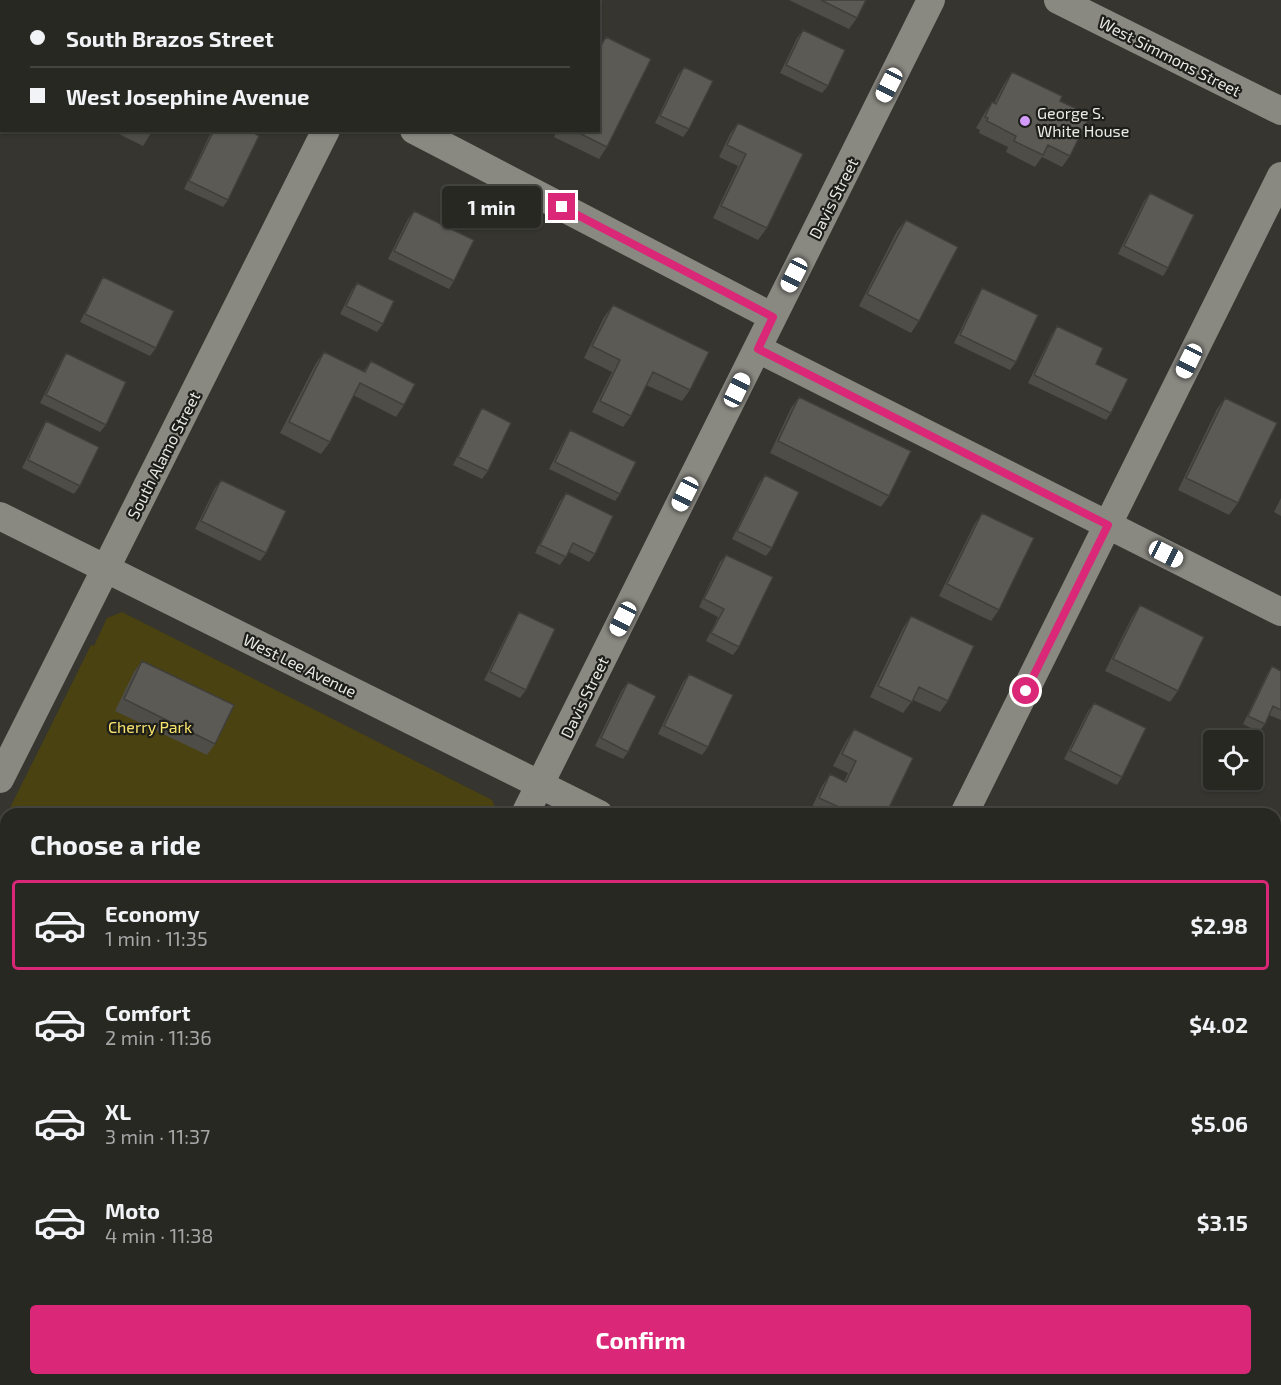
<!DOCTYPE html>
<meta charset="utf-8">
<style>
body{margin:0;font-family:"Exo 2",sans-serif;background:#343430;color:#f1f3f6;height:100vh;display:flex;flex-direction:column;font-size:22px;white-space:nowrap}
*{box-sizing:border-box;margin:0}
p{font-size:20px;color:#a5a6a6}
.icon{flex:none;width:33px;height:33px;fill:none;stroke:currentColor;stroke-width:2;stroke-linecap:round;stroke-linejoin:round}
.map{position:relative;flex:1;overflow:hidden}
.details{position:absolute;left:0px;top:808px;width:1281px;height:578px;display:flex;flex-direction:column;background:#282823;border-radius:18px 18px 0 0;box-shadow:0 2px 4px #0004,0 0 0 2px #444441}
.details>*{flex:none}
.top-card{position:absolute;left:0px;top:0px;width:600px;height:132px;box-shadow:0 2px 4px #0004,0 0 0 2px #444441;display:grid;align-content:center;height:132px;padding:0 30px;background:#282823}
.fabs{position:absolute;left:1203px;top:730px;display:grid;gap:12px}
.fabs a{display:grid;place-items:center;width:60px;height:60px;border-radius:6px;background:#282823;box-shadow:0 2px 4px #0004,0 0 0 2px #444441;font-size:30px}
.end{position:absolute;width:27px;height:27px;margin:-14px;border:8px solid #db2777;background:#fff;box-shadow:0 0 0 3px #fff}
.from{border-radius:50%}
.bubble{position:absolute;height:42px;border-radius:6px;background:#282823;box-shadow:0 2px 4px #0004,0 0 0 2px #444441;font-size:20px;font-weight:700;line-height:42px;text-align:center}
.car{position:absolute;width:18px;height:36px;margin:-18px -9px;border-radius:8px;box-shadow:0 0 4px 2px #0007;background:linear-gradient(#fff 24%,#345 0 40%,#fff 0 76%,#345 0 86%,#fff 0)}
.top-card b{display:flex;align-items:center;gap:21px;height:57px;font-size:22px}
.top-card b+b{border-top:2px solid #444441}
.top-card i{width:15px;height:15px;background:#f1f3f6}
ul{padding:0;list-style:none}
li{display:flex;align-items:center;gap:18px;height:90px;margin:0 12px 9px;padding:0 18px;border:3px solid transparent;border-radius:6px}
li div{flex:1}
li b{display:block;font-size:22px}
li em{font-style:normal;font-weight:700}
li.selected{border-color:#db2777}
li>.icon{width:54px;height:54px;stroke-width:1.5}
h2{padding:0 30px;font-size:27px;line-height:72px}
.cta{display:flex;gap:12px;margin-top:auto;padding:12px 30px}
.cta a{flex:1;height:69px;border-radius:6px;background:#db2777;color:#fff;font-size:24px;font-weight:700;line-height:69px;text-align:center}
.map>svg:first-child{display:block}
</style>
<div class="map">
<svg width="1281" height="1385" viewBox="0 0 1281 1385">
<rect width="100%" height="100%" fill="#36352f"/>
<path fill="#4a4210" d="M 122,612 L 492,800 L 498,814 L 7,814 L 91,645 L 94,646 L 107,618 Z
M 6,817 L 6,1380 L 217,1380 L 214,1385 L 0,1385 L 0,829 Z"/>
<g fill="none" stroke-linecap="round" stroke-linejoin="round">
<path stroke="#898881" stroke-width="28" d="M 148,0 L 151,2
M 1058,0 L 1281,111
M 392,2 L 393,0
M 414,130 L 773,317
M 758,349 L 1281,612
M 0,516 L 599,814
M 0,779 L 326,130
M 525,814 L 931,0
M 964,814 L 1281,176
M 1275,1145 L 1281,1148
M 759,1380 L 769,1385
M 241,1385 L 244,1380
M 681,1385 L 684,1380"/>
</g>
<path fill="#4e4d48" d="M 0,0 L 2,2 L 2,114 L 0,113 Z
M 287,0 L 328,0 L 327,2 L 290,2 Z
M 789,0 L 866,0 L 857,18 L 849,29 Z
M 803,30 L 828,86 L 822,93 L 780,73 L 797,38 Z
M 606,37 L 607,147 L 599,159 L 554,137 L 557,130 L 598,130 L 598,47 Z
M 684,67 L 689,129 L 683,137 L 655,123 L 678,75 Z
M 1012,72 L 1060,101 L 1070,156 L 1062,167 L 1042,157 L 1035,167 L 1006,152 L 1008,147 L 979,133 L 980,130 L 976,128 L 984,114 L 992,102 L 994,103 L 1004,84 Z
M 738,123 L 767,228 L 758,240 L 713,218 L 738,166 L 719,157 L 730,134 Z
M 111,130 L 153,130 L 143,146 Z
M 212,130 L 249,130 L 228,200 L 223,207 L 184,189 Z
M 1150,193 L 1168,268 L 1163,276 L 1118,254 L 1144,201 Z
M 414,211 L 454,281 L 449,289 L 388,259 L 408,219 Z
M 906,220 L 919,321 L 911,333 L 859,306 L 897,231 Z
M 103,277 L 156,348 L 150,356 L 80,322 L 98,285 Z
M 357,283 L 383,324 L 377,332 L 340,314 L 352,290 Z
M 982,288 L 1016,362 L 1010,370 L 954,343 L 977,296 Z
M 613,305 L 690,390 L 682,401 L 646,385 L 631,416 L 623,427 L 592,412 L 612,372 L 584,358 L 604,317 Z
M 1057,326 L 1096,364 L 1111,413 L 1106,420 L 1028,383 L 1052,334 Z
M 324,352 L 363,372 L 371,361 L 404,405 L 396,417 L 353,395 L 330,442 L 321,454 L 280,433 L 316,363 Z
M 66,353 L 106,425 L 100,432 L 40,403 L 61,361 Z
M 799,397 L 889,496 L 881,507 L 770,453 L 791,408 Z
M 1225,398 L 1238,503 L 1229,515 L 1178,490 L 1217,409 Z
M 482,408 L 488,471 L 482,479 L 453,465 L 477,416 Z
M 46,421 L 80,486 L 74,494 L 22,468 L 41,429 Z
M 570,430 L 620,494 L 615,501 L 549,469 L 565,438 Z
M 765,475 L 772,548 L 766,556 L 732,539 L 759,483 Z
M 221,480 L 266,553 L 260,561 L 195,529 L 215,488 Z
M 566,493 L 595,554 L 589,562 L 569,552 L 560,565 L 535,553 L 560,501 Z
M 1281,498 L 1281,516 L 1274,512 Z
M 982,513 L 999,610 L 991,621 L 939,596 L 974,525 Z
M 726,555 L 739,647 L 733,655 L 706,641 L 718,617 L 699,607 L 720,562 Z
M 1140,605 L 1178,691 L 1170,702 L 1105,671 L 1132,617 Z
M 519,612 L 526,690 L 520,698 L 484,680 L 514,620 Z
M 911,616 L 948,701 L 940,712 L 913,700 L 903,713 L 870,697 L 903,628 Z
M 142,661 L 215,744 L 207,755 L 115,711 L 134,672 Z
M 1272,666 L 1281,671 L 1281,720 L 1269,715 L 1265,724 L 1259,732 L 1243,724 L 1267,674 Z
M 689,674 L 708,747 L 702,755 L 658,734 L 683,682 Z
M 628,682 L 628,752 L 623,759 L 595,746 L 622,690 Z
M 1094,703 L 1122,777 L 1117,785 L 1064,759 L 1088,711 Z
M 854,729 L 886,814 L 822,814 L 811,809 L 822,786 L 830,774 L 844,781 L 848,773 L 833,766 L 846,741 Z
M 1275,955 L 1281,957 L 1281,1044 L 1275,1041 Z
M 1281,1255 L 1281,1303 L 1275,1300 L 1275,1269 Z
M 1281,1307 L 1281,1330 L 1275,1327 L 1275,1320 Z
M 552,1380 L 614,1380 L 612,1385 L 549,1385 Z"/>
<path fill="#5b5a54" stroke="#403f3b" stroke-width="1.5" d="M 0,0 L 38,0 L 41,2 L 2,2 L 2,68 L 0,67 Z
M 309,0 L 328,0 L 327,2 L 312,2 Z
M 460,0 L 514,0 L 513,2 L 459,2 Z
M 821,0 L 866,0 L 857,18 Z
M 803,30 L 845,50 L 828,86 L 786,65 Z
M 606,37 L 651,59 L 607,147 L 573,130 L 598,130 L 598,51 Z
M 684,67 L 713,81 L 689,129 L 660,116 Z
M 1012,72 L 1062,96 L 1060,101 L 1090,115 L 1070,156 L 1048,145 L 1043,155 L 1014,141 L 1016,136 L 987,121 L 988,118 L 985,117 L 992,102 L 996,104 Z
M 2,86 L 2,98 L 0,97 L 0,89 Z
M 738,123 L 803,154 L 767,228 L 721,206 L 746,154 L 727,145 Z
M 143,130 L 153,130 L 151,134 Z
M 214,130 L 249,130 L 259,136 L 228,200 L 189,181 Z
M 1150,193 L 1194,215 L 1168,268 L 1124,246 Z
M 414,211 L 474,240 L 454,281 L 394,251 Z
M 906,220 L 958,247 L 919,321 L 867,294 Z
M 103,277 L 174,311 L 156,348 L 85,314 Z
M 357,283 L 394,301 L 383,324 L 346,306 Z
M 982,288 L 1038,315 L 1016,362 L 960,335 Z
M 613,305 L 709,352 L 690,390 L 653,372 L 631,416 L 600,401 L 620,360 L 592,346 Z
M 1057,326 L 1103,348 L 1096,364 L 1128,379 L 1111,413 L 1034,375 Z
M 324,352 L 365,372 L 371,361 L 415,384 L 404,405 L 360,383 L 330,442 L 289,422 Z
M 66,353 L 126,382 L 106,425 L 46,395 Z
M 799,397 L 911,451 L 889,496 L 778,441 Z
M 1225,398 L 1277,423 L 1238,503 L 1186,478 Z
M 482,408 L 511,423 L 488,471 L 458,457 Z
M 46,421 L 99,447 L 80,486 L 28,460 Z
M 570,430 L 636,462 L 620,494 L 555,462 Z
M 765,475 L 799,492 L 772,548 L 737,531 Z
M 221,480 L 286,511 L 266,553 L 201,521 Z
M 566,493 L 613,516 L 595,554 L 573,543 L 566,557 L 540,545 Z
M 982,513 L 1034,538 L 999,610 L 947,584 Z
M 726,555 L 773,577 L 739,647 L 711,633 L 724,609 L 704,599 Z
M 1140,605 L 1204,637 L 1178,691 L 1113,659 Z
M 519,612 L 555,629 L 526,690 L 490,672 Z
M 911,616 L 974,646 L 948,701 L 919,687 L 912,702 L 878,686 Z
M 142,661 L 234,705 L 215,744 L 124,699 Z
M 1272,666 L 1281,671 L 1281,710 L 1273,706 L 1265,724 L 1248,716 Z
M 689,674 L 733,695 L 708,747 L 664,726 Z
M 628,682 L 656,696 L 628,752 L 601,738 Z
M 1094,703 L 1146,728 L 1122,777 L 1070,751 Z
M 854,729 L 913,758 L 886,814 L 854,814 L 819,798 L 830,774 L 846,782 L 856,761 L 842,754 Z
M 1276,954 L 1281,957 L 1281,1028 L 1275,1025 Z
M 1281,1262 L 1281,1288 L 1275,1285 L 1275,1275 Z
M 315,1380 L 357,1380 L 367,1385 L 313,1385 Z
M 554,1380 L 614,1380 L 612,1385 L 558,1385 L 552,1382 Z
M 936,1380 L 978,1380 L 975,1385 L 933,1385 Z"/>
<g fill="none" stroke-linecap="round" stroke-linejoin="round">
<path stroke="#db2777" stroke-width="8" d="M 562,207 L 773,317 L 758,349 L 1108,525 L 1026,691"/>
</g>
<circle fill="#d39cfc" stroke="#1d1d1a" stroke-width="2" cx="1025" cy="121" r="6"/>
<g text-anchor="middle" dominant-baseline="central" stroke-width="4.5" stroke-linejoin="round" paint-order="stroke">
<g font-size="16" fill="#e9e9e5" stroke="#1d1d1a">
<text transform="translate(1170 56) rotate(27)">West Simmons Street</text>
<text transform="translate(833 198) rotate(-63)">Davis Street</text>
<text transform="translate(163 455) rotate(-63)">South Alamo Street</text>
<text transform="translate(300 665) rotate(26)">West Lee Avenue</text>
<text transform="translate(584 697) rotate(-64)">Davis Street</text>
</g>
<g font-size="16" fill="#e9e9e5" stroke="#1d1d1a" text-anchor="start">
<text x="1037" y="112">George S.<tspan x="1037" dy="18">White House</tspan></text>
</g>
<g font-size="16" fill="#f7e36c" stroke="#1d1d1a">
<text x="150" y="726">Cherry Park</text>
</g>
</g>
</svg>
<div class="fabs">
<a><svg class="icon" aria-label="locate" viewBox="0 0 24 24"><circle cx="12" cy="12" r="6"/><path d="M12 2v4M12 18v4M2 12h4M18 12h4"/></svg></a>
</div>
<i class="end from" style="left:1026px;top:691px"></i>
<i class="end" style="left:562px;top:207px"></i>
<div class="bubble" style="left:442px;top:186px;width:99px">1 min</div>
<i class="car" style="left:889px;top:85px;rotate:207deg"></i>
<i class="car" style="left:794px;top:275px;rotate:207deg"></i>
<i class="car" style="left:1189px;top:361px;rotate:206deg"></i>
<i class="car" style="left:737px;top:390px;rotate:26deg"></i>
<i class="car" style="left:685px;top:494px;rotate:207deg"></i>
<i class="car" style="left:1166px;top:554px;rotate:117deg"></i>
<i class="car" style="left:623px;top:619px;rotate:207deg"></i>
<div class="top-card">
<b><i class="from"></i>South Brazos Street</b>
<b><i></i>West Josephine Avenue</b>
</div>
<section class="details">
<h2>Choose a ride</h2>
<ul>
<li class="selected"><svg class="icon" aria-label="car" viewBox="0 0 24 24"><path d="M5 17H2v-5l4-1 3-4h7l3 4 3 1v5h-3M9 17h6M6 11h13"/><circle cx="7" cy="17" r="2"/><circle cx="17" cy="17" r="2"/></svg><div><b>Economy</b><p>1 min · 11:35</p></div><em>$2.98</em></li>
<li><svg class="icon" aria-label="car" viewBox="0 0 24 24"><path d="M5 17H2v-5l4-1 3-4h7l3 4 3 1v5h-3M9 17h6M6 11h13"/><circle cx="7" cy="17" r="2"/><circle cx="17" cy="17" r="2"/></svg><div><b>Comfort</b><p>2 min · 11:36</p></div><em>$4.02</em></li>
<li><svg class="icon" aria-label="car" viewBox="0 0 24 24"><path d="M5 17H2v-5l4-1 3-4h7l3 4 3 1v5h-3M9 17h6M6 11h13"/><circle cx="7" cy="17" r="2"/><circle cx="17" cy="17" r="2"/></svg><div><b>XL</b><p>3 min · 11:37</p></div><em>$5.06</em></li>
<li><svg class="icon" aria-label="car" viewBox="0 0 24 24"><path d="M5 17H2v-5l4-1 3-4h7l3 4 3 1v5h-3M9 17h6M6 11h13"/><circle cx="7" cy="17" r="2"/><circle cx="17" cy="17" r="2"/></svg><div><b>Moto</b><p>4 min · 11:38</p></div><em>$3.15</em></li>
</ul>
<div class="cta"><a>Confirm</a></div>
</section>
</div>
